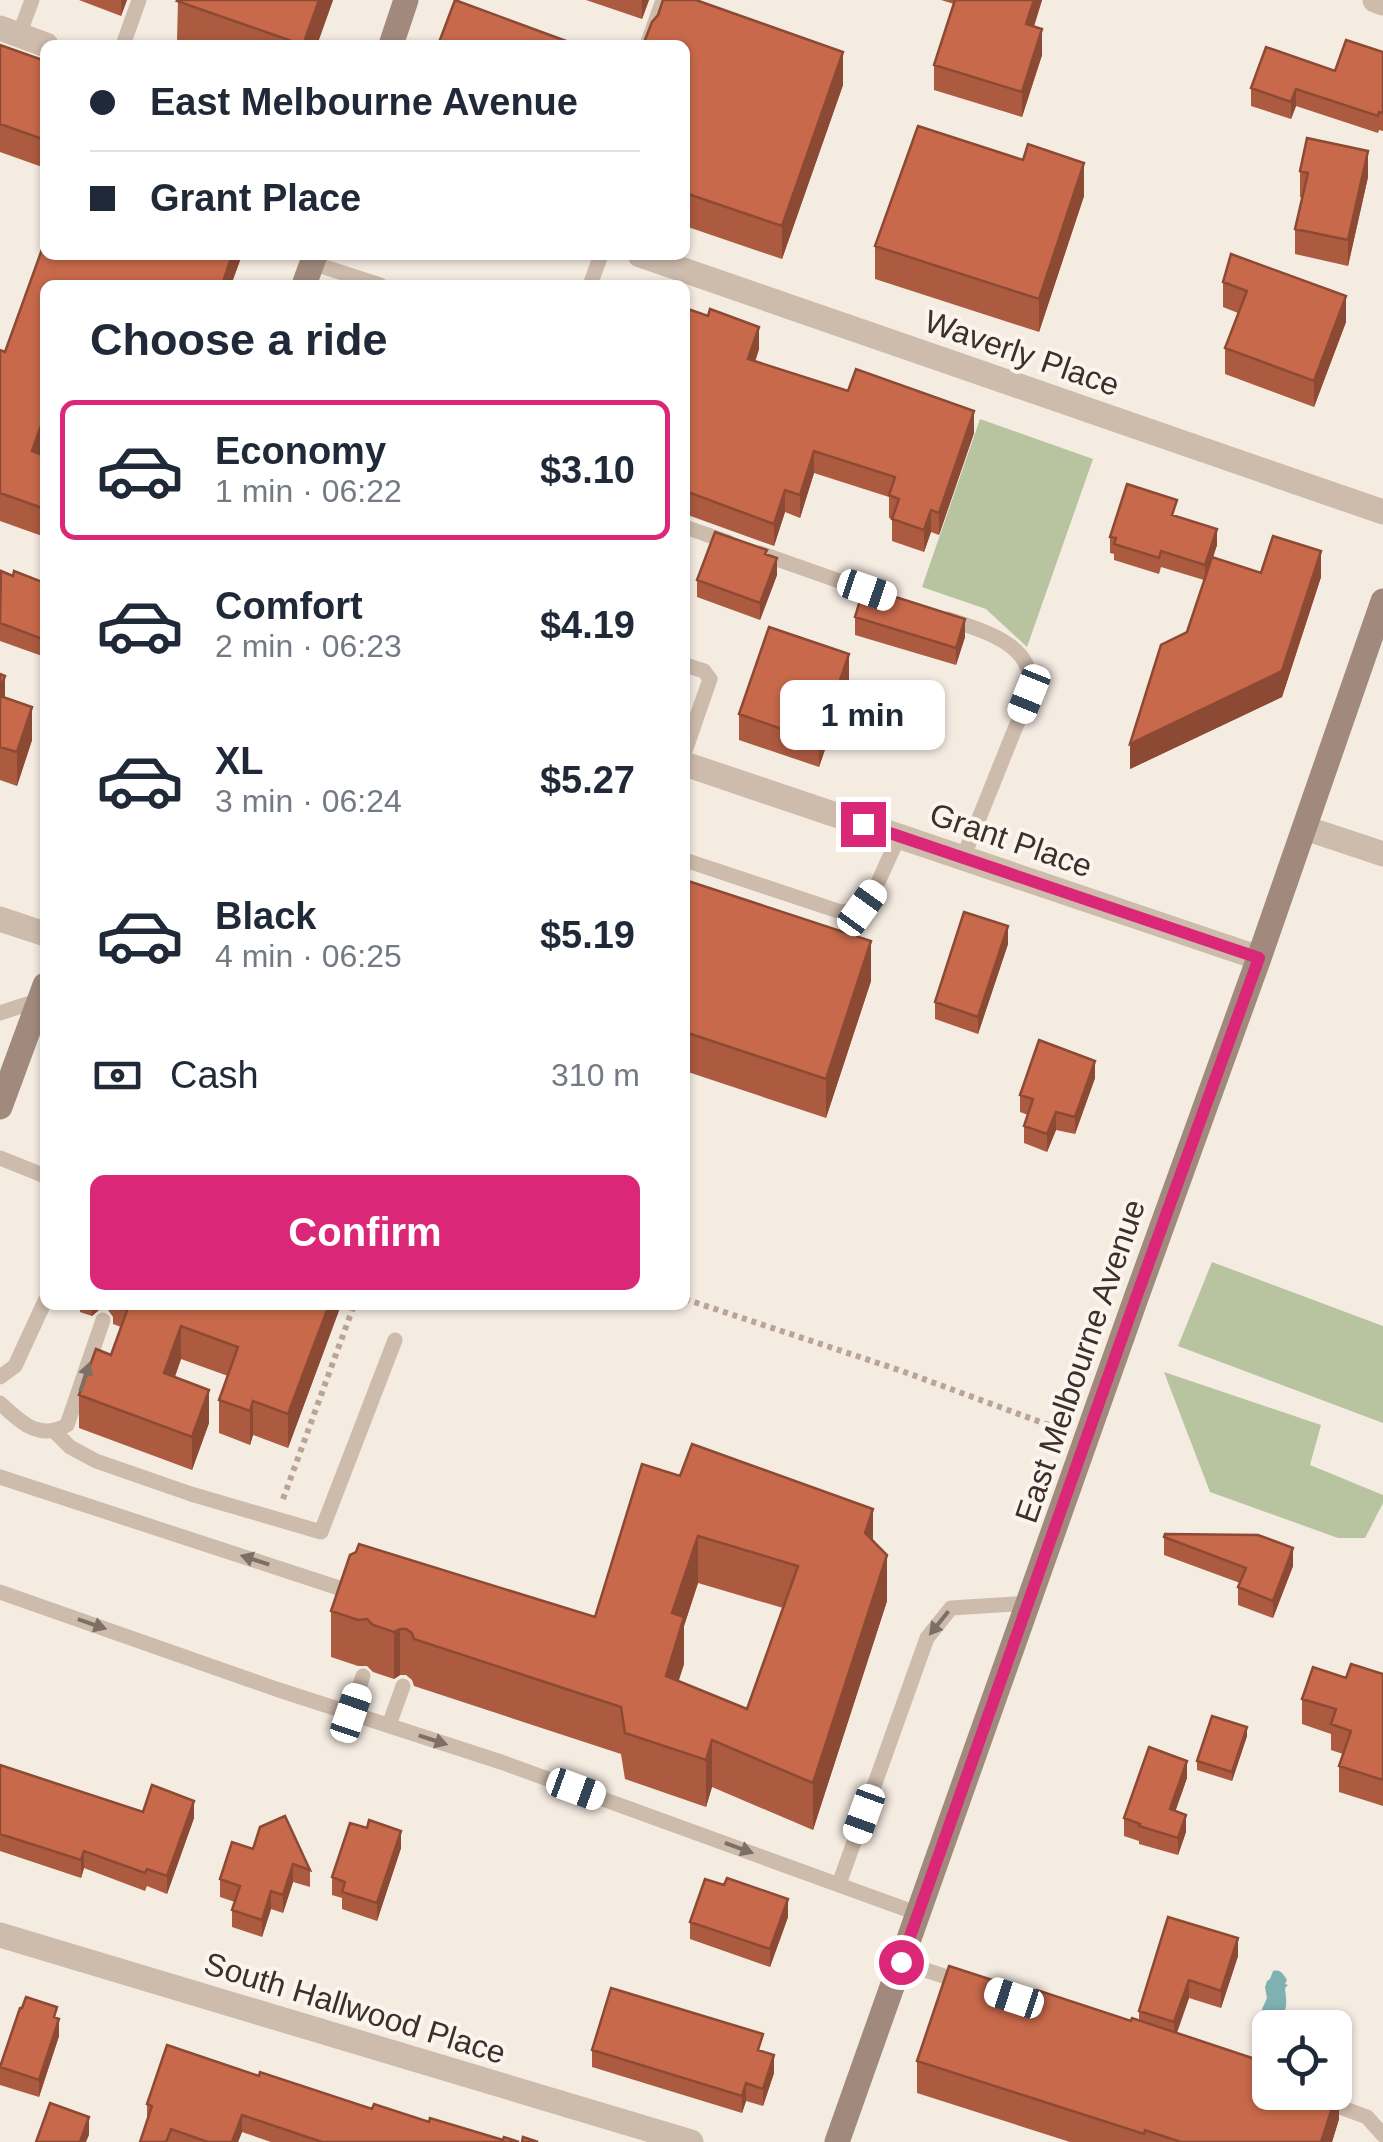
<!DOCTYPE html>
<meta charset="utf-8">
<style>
body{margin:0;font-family:Helvetica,sans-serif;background:#f6f6f7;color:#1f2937;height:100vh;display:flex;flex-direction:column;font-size:38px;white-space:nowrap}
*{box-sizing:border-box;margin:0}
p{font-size:32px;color:#747a83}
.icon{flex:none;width:55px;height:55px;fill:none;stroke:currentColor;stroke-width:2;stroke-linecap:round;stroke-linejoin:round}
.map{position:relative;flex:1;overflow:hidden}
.panel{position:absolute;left:40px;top:280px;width:650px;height:1030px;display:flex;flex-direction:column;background:#fff;border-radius:15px;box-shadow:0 2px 8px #0004}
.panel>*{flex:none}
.banner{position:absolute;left:40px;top:40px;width:650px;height:220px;border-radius:15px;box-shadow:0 2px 8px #0004;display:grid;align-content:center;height:220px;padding:0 50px;background:#fff}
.buttons{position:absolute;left:1252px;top:2010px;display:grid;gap:20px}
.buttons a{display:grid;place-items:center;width:100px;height:100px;border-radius:15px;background:#fff;box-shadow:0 2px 8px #0004;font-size:50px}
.end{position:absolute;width:45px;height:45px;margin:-22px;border:12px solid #db2777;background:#fff;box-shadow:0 0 0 5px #fff}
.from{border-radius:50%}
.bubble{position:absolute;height:70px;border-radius:15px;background:#fff;box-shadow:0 2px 8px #0004;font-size:32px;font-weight:600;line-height:70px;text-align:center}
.car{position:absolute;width:30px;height:60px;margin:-30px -15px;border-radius:12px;box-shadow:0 0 8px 2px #0007;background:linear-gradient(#fff 24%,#345 0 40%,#fff 0 76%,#345 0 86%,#fff 0)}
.banner b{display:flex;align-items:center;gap:35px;height:95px;font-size:38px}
.banner b+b{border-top:2px solid #e0e1e3}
.banner i{width:25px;height:25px;background:#1f2937}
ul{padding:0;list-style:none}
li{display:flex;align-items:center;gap:30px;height:140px;margin:0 20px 15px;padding:0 30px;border:5px solid transparent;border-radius:15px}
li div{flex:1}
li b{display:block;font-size:38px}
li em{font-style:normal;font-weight:600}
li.selected{border-color:#db2777}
li>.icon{width:90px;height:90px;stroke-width:1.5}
h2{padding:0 50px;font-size:45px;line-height:120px}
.pay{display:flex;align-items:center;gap:25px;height:110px;padding:0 50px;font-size:38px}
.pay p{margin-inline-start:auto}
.action{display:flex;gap:20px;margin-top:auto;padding:20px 50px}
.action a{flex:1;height:115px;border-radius:15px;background:#db2777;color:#fff;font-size:40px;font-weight:600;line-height:115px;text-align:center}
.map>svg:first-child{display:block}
</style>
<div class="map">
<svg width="1383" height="2142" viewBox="0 0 1383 2142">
<rect width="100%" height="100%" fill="#f4ebe1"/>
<path fill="#b8c4a0" d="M 980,419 L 1093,459 L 1027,647 L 986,609 L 922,587 Z
M 1212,1262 L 1383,1326 L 1383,1423 L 1178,1346 Z
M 1164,1372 L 1321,1425 L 1310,1465 L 1383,1495 L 1383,1503 L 1365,1538 L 1338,1538 L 1210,1492 Z"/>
<path fill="#7fb0b2" d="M 1273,1971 C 1281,1969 1283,1974 1287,1980 L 1285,1984 L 1288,1985 L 1285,1988 C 1286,1999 1289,2012 1279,2017 L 1264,2013 L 1262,2009 L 1267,1998 L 1265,1987 L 1267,1981 L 1270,1979 Z"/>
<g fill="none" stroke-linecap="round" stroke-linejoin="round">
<path stroke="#b9a596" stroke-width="6" stroke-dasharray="5 5" stroke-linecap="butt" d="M 685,1299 L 902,1371 L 1054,1427
M 283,1499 L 354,1305"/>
<path stroke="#cdbbac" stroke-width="15" d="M 19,35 L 32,0
M 123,45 L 139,0
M 647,45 L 663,0
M 312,263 L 380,285
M 590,285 L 601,255
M 685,527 L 728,542
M 760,553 L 879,595
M 948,619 C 984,631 1039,645 1029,694 L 963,858
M 685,665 L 704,671 L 710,679 L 685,751
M 685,860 L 841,912 L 862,908 L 875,889 L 899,836
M 0,1013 L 40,1000
M 0,1158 L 45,1176
M 0,1377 L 15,1366 L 45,1301
M 0,1403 C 21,1422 38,1441 67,1425 L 103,1320
M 55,1432 L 70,1447 L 96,1461 L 191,1494 L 321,1532 L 395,1340
M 0,1477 L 348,1591
M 0,1592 L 276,1689 L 501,1762 L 919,1914
M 351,1713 L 363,1676
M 389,1725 L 403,1686
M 839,1884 L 927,1638 L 951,1608 L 1029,1603
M 901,1962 L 962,1982
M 1299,2092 L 1367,2117 L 1383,2135"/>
<path stroke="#cdbbac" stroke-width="25" d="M 1375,0 L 1383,3
M 0,28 L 46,45
M 640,255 L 1383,512
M 685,764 L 1259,958
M 1305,828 L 1383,854
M 0,919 L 45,934
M 0,1935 L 691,2142"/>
<path stroke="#a18a7d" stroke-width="25" d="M 391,45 L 406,0
M 304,285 L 315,255
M 0,1107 L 45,985
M 837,2142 L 1136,1298 L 1259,958 L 1383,601"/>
</g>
<path fill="#ac5a40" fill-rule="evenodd" d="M 79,0 L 127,0 L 121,16 Z
M 178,0 L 333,0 L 317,45 L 190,45 L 177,41 Z
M 586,0 L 649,0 L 642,19 Z
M 941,0 L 1042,0 L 1034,27 L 1042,55 L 1022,117 L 934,90 L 934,65 L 954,4 Z
M 658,15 L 843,85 L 782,259 L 685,226 L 685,45 Z
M 0,45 L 45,61 L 45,168 L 0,152 Z
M 1383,52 L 1383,131 L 1379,130 L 1378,133 L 1296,106 L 1291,119 L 1251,106 L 1251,88 L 1335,71 Z
M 1023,160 L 1084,196 L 1039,332 L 875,279 L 875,246 Z
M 1300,171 L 1368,177 L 1348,266 L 1295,254 L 1295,229 L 1302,198 L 1300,197 Z
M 45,255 L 242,255 L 231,285 L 45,285 L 45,442 L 41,454 L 45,456 L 45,537 L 0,521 L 0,350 L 5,352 Z
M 1223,282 L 1346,322 L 1314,407 L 1225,374 L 1225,348 L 1238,313 L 1223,307 Z
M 685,308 L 759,349 L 755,362 L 974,433 L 939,535 L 931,532 L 924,552 L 892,541 L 892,519 L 889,518 L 889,497 L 814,473 L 800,518 L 785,512 L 774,546 L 685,514 Z
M 1177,517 L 1217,545 L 1213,557 L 1261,573 L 1321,577 L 1282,697 L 1130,769 L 1187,632 L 1204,580 L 1161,567 L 1159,574 L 1114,560 L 1114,554 L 1110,553 L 1110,537 Z
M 0,573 L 45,583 L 45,657 L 0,641 Z
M 777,575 L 760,620 L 697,597 L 697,580 Z
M 855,617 L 965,637 L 956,665 L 855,635 Z
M 0,674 L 5,697 L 32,740 L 17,786 L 0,780 Z
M 849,680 L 819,767 L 739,740 L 739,714 Z
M 685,880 L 871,981 L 826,1118 L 685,1071 Z
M 1008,944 L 978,1034 L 935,1019 L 935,1002 Z
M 1095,1078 L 1075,1134 L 1056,1130 L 1047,1152 L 1024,1143 L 1024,1126 L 1028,1115 L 1020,1112 L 1020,1095 Z
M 80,1305 L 341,1305 L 288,1448 L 253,1435 L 250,1445 L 219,1433 L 219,1400 L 228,1376 L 181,1359 L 175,1377 L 209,1423 L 192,1470 L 79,1428 L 79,1395 L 111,1355 L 121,1327 L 113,1324 L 113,1317 L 108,1310 L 100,1309 L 92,1316 L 80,1312 Z
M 642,1464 L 873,1541 L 887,1601 L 813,1830 L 712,1787 L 706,1807 L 625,1779 L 621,1754 L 414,1686 L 412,1680 L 406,1675 L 400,1675 L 394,1679 L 373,1672 L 367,1666 L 358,1666 L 331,1657 L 331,1611 L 595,1617 ZM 698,1583 L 783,1608 L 747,1709 L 678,1681 L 684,1664 L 684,1626 Z
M 1164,1537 L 1293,1566 L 1273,1618 L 1238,1605 L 1238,1587 L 1240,1583 L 1164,1555 Z
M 1383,1674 L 1383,1806 L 1339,1792 L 1339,1766 L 1343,1754 L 1331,1750 L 1331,1734 L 1302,1724 L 1302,1699 L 1346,1678 Z
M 1247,1736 L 1232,1781 L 1197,1770 L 1197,1761 Z
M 0,1765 L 143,1812 L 194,1818 L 167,1894 L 147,1886 L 145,1891 L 84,1868 L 81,1878 L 0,1851 Z
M 1187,1778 L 1175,1811 L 1186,1832 L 1178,1855 L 1139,1844 L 1139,1841 L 1124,1836 L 1124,1818 Z
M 367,1828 L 401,1848 L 377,1921 L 342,1909 L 342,1898 L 332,1895 L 332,1877 Z
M 232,1842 L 310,1870 L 310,1887 L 293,1882 L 283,1913 L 271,1909 L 262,1937 L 232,1927 L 232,1910 L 235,1902 L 220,1897 L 220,1879 Z
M 724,1885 L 788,1917 L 770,1967 L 690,1939 L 690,1922 Z
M 1168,1917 L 1238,1956 L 1221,2008 L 1189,1998 L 1177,2033 L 1339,2119 L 1332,2142 L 1070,2142 L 917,2093 L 917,2061 L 1036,1994 L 1131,2021 L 1139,2020 L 1139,2011 Z
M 57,2018 L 59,2036 L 39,2097 L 0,2085 L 0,2067 Z
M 592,2050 L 763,2052 L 774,2073 L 763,2106 L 746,2101 L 742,2113 L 592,2067 Z
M 259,2076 L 372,2109 L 503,2140 L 519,2142 L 271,2142 L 242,2132 L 238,2142 L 140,2142 L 147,2120 L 147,2104 Z"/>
<path fill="#8c4a34" d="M 121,0 L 127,0 L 121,16 Z
M 319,0 L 333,0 L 317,45 L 303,45 Z
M 642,0 L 649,0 L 642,19 Z
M 1034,0 L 1042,0 L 1026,50 L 1026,24 Z
M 1042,29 L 1042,55 L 1022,117 L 1022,92 Z
M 843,52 L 843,85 L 782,259 L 782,226 Z
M 1296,89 L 1296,106 L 1291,119 L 1291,102 Z
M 1368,151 L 1368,177 L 1348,266 L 1348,240 Z
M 1084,163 L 1084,196 L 1039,332 L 1039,299 Z
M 232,255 L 242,255 L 231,285 L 222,285 Z
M 1346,296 L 1346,322 L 1314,407 L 1314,381 Z
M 759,327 L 759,349 L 748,382 L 748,359 Z
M 974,411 L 974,433 L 939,535 L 939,513 Z
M 45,414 L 45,441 L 32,479 L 32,451 Z
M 814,451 L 814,473 L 800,518 L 800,495 Z
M 785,490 L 785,512 L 774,546 L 774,524 Z
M 931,510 L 931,532 L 924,552 L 924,530 Z
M 1217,529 L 1217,545 L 1205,581 L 1205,565 Z
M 1321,551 L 1321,577 L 1282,697 L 1130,769 L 1130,744 Z
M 777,558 L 777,575 L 760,620 L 760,603 Z
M 965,619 L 965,637 L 956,665 L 956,648 Z
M 849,654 L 849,680 L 819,767 L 819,742 Z
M 5,676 L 5,709 L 0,723 L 0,689 Z
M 32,707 L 32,740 L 17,786 L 17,752 Z
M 1008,926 L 1008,944 L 978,1034 L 978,1017 Z
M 871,941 L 871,981 L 826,1118 L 826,1079 Z
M 1095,1061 L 1095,1078 L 1075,1134 L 1075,1117 Z
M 1056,1112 L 1056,1130 L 1047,1152 L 1047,1134 Z
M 92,1305 L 100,1305 L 100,1309 L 92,1316 Z
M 329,1305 L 341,1305 L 288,1448 L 288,1414 Z
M 181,1326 L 181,1359 L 164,1406 L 164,1373 Z
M 209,1390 L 209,1423 L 192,1470 L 192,1437 Z
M 253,1401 L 253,1435 L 250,1445 L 250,1411 Z
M 873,1509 L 873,1556 L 865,1533 Z
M 698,1536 L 698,1583 L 684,1626 L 684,1664 L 666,1722 L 666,1676 L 672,1613 Z
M 1293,1548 L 1293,1566 L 1273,1618 L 1273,1601 Z
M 887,1555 L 887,1601 L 813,1830 L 813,1783 Z
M 400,1629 L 400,1675 L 394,1679 L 394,1632 Z
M 1247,1727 L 1247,1736 L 1232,1781 L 1232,1772 Z
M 712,1740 L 712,1787 L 706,1807 L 706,1760 Z
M 1187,1761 L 1187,1778 L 1170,1827 L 1170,1809 Z
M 194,1801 L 194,1818 L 167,1894 L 167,1876 Z
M 1186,1815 L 1186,1832 L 1178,1855 L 1178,1838 Z
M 401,1831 L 401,1848 L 377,1921 L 377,1903 Z
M 84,1851 L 84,1868 L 81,1878 L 81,1860 Z
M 293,1864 L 293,1882 L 283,1913 L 283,1895 Z
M 271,1891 L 271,1909 L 262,1937 L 262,1920 Z
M 788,1899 L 788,1917 L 770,1967 L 770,1949 Z
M 1238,1938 L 1238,1956 L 1221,2008 L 1221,1991 Z
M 1189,1980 L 1189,1998 L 1174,2040 L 1174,2022 Z
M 59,2019 L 59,2036 L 39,2097 L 39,2080 Z
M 774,2055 L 774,2073 L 763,2106 L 763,2089 Z
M 746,2083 L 746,2101 L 742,2113 L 742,2096 Z
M 1339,2087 L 1339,2119 L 1332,2142 L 1321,2142 Z
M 242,2115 L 242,2132 L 238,2142 L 232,2142 Z
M 89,2117 L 89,2135 L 86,2142 L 80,2142 Z"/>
<path fill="#c8694b" stroke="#8c4a34" stroke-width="2.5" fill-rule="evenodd" d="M 178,0 L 319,0 L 303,45 L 177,1 Z
M 455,0 L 577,45 L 438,45 Z
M 663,0 L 696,0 L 843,52 L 782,226 L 685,193 L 685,45 L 643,45 L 652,22 L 658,15 Z
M 955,0 L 1034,0 L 1026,24 L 1042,29 L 1022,92 L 934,65 Z
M 1346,40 L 1383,52 L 1383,113 L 1379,112 L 1378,116 L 1296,89 L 1291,102 L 1251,88 L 1266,47 L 1335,71 Z
M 0,45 L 45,61 L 45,140 L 0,124 Z
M 918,126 L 1023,160 L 1028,144 L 1084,163 L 1039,299 L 875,246 Z
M 1307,138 L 1368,151 L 1348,240 L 1295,229 L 1308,173 L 1300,171 Z
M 45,241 L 45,255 L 232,255 L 222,285 L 45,285 L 45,414 L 32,451 L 45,456 L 45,509 L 0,493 L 0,350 L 5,352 Z
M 1231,254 L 1346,296 L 1314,381 L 1225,348 L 1247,291 L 1223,282 Z
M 685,308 L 708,316 L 710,309 L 759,327 L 748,359 L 848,391 L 856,369 L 974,411 L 939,513 L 931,510 L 924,530 L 892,519 L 899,499 L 889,495 L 895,477 L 814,451 L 800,495 L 785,490 L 774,524 L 685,491 Z
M 1127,484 L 1177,500 L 1172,515 L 1217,529 L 1205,565 L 1161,551 L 1159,558 L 1114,544 L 1116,538 L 1110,537 Z
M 715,532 L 767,550 L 765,554 L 777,558 L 760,603 L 697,580 Z
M 1273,536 L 1321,551 L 1282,671 L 1130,744 L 1161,645 L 1187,632 L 1212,557 L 1261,573 Z
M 1,571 L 13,576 L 14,571 L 45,583 L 45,640 L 0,623 Z
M 864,587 L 965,619 L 956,648 L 855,617 Z
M 769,627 L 849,654 L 819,742 L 739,714 Z
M 0,674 L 5,676 L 0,689 Z
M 0,696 L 32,707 L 17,752 L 0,747 Z
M 685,880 L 871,941 L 826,1079 L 685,1032 Z
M 964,912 L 1008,926 L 978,1017 L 935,1002 Z
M 1039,1040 L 1095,1061 L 1075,1117 L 1056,1112 L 1047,1134 L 1024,1126 L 1033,1099 L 1020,1095 Z
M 129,1305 L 329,1305 L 288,1414 L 253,1401 L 250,1411 L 219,1400 L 238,1347 L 181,1326 L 164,1373 L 209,1390 L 192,1437 L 79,1395 L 96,1349 L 111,1355 Z
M 692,1444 L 873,1509 L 865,1533 L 887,1555 L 813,1783 L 712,1740 L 706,1760 L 625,1733 L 621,1707 L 414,1639 L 412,1633 L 406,1629 L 400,1629 L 394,1632 L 373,1625 L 367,1619 L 358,1620 L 331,1611 L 350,1555 L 356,1552 L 359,1544 L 595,1617 L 642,1464 L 680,1476 ZM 698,1536 L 798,1566 L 747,1709 L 666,1676 L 684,1617 L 672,1613 Z
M 1165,1534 L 1258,1535 L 1293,1548 L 1273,1601 L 1238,1587 L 1246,1568 L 1164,1537 Z
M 1351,1664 L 1383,1674 L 1383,1780 L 1339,1766 L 1351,1731 L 1331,1724 L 1336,1709 L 1302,1699 L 1313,1667 L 1346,1678 Z
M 1212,1716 L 1247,1727 L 1232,1772 L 1197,1761 Z
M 1149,1747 L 1187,1761 L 1170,1809 L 1186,1815 L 1178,1838 L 1139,1826 L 1140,1824 L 1124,1818 Z
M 0,1765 L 143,1812 L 152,1785 L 194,1801 L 167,1876 L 147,1869 L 145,1873 L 84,1851 L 81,1860 L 0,1834 Z
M 285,1816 L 310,1870 L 293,1864 L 283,1895 L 271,1891 L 262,1920 L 232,1910 L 240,1886 L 220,1879 L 232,1842 L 253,1849 L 260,1827 Z
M 369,1820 L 401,1831 L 377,1903 L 342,1892 L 345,1882 L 332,1877 L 350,1823 L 367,1828 Z
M 727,1878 L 788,1899 L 770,1949 L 690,1922 L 705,1879 L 724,1885 Z
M 1168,1917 L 1238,1938 L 1221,1991 L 1189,1980 L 1174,2022 L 1139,2011 Z
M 949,1966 L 1036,1994 L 1037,1990 L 1131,2021 L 1132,2018 L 1270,2064 L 1270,2092 L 1335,2092 L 1335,2086 L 1339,2087 L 1321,2142 L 1181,2142 L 1145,2130 L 1144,2134 L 917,2061 Z
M 611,1988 L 763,2034 L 758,2050 L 774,2055 L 763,2089 L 746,2083 L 742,2096 L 592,2050 Z
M 26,1997 L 57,2007 L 54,2017 L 59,2019 L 39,2080 L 0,2067 L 20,2008 L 22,2008 Z
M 167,2045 L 259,2076 L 260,2072 L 372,2109 L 374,2104 L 429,2122 L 430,2118 L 503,2140 L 504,2137 L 519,2142 L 322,2142 L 242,2115 L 232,2142 L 208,2142 L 171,2129 L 166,2142 L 140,2142 L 152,2106 L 147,2104 Z
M 50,2103 L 89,2117 L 80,2142 L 36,2142 Z
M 523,2137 L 538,2142 L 522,2142 Z"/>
<defs><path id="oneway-solid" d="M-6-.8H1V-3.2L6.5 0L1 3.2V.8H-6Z" transform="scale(2.5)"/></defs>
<g fill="#7d6f65">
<use href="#oneway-solid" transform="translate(85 1377) rotate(-72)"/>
<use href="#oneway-solid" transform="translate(255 1560) rotate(-162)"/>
<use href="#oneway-solid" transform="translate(939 1623) rotate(129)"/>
<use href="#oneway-solid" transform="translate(92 1624) rotate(19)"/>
<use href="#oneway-solid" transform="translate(433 1740) rotate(18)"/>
<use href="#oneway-solid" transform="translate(739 1848) rotate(20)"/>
</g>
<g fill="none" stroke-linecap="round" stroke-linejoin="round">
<path stroke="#db2777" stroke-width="12" d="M 863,824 L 1259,958 L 1136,1298 L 901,1962"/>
</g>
<g text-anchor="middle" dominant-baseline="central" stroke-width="8" stroke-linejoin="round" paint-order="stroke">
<g font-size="32" fill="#3b302b" stroke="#fbf5ee">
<text transform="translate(1022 353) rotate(19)">Waverly Place</text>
<text transform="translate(1011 840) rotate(19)">Grant Place</text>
<text transform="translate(1080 1361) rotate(-71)">East Melbourne Avenue</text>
<text transform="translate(355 2008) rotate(17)">South Hallwood Place</text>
</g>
</g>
</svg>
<div class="buttons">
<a><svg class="icon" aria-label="locate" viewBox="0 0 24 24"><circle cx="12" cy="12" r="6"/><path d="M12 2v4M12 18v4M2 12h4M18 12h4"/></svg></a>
</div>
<i class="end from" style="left:901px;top:1962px"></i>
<i class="end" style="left:863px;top:824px"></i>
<div class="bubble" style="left:780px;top:680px;width:165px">1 min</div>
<i class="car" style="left:867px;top:590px;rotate:109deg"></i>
<i class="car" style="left:1029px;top:694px;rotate:202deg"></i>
<i class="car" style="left:862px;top:908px;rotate:36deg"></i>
<i class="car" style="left:351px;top:1713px;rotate:19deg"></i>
<i class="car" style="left:576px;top:1789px;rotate:110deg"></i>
<i class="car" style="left:864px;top:1814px;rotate:200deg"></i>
<i class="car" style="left:1014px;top:1998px;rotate:288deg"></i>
<div class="banner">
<b><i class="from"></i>East Melbourne Avenue</b>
<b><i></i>Grant Place</b>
</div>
<section class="panel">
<h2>Choose a ride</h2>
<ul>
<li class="selected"><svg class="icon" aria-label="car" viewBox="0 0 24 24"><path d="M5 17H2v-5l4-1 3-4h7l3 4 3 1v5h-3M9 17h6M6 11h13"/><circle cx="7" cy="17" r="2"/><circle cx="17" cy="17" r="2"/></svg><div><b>Economy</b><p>1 min · 06:22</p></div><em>$3.10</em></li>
<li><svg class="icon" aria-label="car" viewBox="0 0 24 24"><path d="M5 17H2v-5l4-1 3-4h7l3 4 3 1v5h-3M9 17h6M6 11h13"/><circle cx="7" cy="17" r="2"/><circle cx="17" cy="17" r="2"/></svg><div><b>Comfort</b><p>2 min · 06:23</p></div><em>$4.19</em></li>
<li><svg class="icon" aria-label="car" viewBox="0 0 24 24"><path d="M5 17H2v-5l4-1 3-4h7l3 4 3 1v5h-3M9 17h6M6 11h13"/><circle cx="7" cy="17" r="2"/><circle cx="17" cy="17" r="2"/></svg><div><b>XL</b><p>3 min · 06:24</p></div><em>$5.27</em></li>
<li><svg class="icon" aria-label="car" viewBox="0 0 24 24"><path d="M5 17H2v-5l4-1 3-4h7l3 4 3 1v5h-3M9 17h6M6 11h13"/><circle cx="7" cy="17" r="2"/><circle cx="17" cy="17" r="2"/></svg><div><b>Black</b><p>4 min · 06:25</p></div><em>$5.19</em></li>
</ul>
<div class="pay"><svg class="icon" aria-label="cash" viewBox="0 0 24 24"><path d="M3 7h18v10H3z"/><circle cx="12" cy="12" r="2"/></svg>Cash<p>310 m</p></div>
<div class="action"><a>Confirm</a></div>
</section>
</div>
